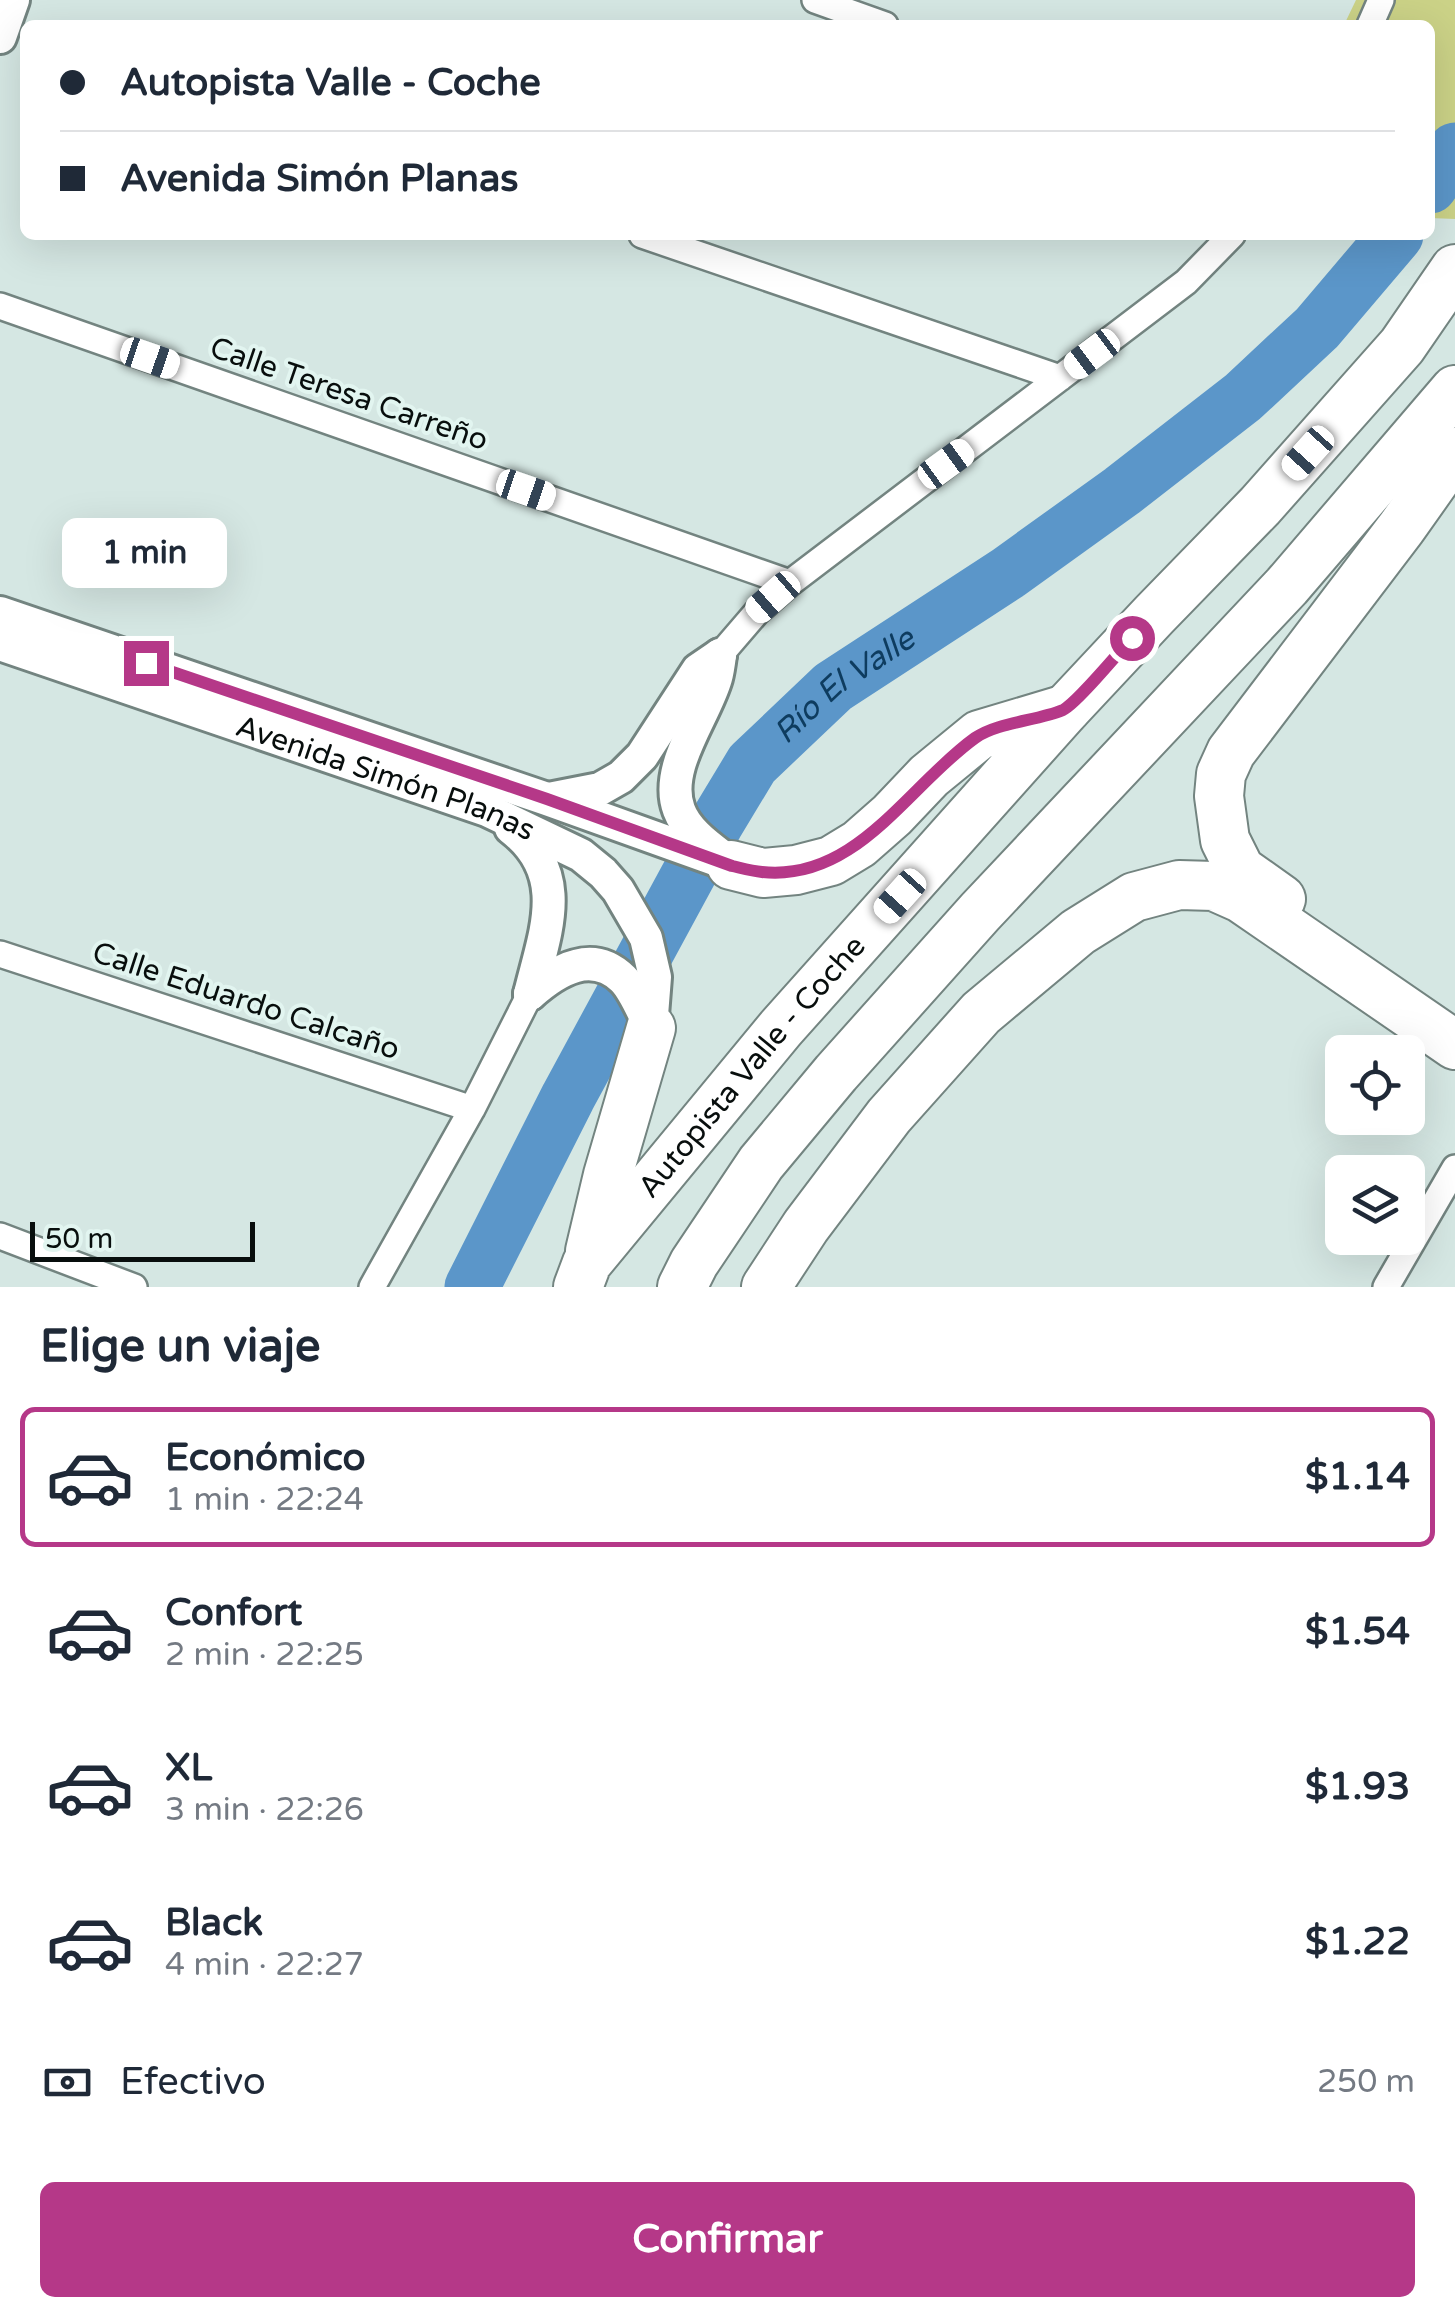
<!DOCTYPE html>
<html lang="es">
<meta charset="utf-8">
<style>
body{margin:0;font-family:"Varela Round",sans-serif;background:#f6f6f7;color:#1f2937;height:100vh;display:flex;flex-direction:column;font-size:38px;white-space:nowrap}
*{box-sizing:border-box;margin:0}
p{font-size:32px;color:#747a83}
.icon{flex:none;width:55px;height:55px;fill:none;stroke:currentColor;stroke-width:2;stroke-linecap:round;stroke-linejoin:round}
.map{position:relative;height:1287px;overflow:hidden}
.drawer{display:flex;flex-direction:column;background:#fff;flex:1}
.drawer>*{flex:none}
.guide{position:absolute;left:20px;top:20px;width:1415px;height:220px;border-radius:15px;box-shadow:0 10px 40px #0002;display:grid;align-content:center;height:220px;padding:0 40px;background:#fff}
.tools{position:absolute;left:1325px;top:1035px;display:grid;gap:20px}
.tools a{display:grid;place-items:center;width:100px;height:100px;border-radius:15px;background:#fff;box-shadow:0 10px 40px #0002;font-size:50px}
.scale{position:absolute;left:30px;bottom:25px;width:225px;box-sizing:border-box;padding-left:10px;border:5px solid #080e0d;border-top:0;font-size:28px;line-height:35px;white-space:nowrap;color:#080e0d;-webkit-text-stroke:8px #e2f5f0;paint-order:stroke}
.end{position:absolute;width:45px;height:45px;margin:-22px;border:12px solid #b53888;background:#fff;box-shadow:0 0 0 5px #fff}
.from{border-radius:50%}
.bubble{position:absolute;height:70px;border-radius:15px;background:#fff;box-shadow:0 10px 40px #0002;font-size:32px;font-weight:700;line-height:70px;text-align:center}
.car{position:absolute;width:30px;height:60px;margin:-30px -15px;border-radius:12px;box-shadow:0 0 8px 2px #0007;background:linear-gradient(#fff 24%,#345 0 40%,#fff 0 76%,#345 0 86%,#fff 0)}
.guide b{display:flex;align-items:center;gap:35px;height:95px;font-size:38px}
.guide b+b{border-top:2px solid #e0e1e3}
.guide i{width:25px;height:25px;background:#1f2937}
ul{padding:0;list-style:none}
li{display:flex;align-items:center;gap:30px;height:140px;margin:0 20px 15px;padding:0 20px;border:5px solid transparent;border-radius:15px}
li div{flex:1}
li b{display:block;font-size:38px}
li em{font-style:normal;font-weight:700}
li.active{border-color:#b53888}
li>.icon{width:90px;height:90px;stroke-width:1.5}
h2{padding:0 40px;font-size:45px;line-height:120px}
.pay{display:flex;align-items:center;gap:25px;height:110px;padding:0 40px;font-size:38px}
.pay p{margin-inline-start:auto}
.button{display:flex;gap:20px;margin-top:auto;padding:20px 40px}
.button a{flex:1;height:115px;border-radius:15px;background:#b53888;color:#fff;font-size:40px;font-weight:700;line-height:115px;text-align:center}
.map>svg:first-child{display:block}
</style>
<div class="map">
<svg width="1455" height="1287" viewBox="0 0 1455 1287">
<rect width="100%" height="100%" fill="#d5e7e3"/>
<path fill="#cbd287" d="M 1356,0 L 1455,0 L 1455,219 L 1430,218 L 1430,25 L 1344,25 Z"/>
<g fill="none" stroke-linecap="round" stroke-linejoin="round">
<g stroke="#5b96c9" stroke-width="55">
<path d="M 1430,186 L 1455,150"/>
<path id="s1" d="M 472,1287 L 568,1097 L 717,822 L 752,764 L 833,687 L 1008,573 L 1122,491 L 1243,397 L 1317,328 L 1396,235"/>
</g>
<defs>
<path id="minor" d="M 815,0 L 885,25
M 1370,25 L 1381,0
M 642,235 L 1060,378
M 0,306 L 790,583
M 720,655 L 757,612 L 790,583 L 1186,282 L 1232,235
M 0,954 L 472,1109
M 0,1236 L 134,1287
M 372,1287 L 472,1109 L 530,994
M 1386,1287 L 1455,1168"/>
<g id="tertiary">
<path d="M 0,37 L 13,0"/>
<path d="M 0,613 L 547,799 L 731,865"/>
<path id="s2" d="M 0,644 L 487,810 L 581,855 L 603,873 L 618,890 L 646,938 L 655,977 L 651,1028"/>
<path d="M 549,799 L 600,789 L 621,777 L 642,756 L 698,670 L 720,655"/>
<path d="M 511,828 C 571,874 545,932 530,994"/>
<path d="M 720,855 C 704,843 686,829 679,810 C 663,768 705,717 716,678 C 718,671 719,663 720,655"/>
<path d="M 530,994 C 557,970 592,949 623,979 C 635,991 643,1013 651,1028"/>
</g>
<g id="motorway">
<path d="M 731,865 L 763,873 L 796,870 L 831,861 L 859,844 L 892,815 L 929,776 L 979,735 L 1066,709"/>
<path d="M 1281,899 L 1240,870 L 1225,840 L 1219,796 L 1221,774 L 1231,752 L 1402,527 L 1455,452"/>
<path d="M 590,1251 L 608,1175 L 651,1028"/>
<path id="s3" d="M 578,1287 L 587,1263 L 781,1028 L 1066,709 L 1154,615 L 1260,506 L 1402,346 L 1455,269"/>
<path d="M 682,1287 L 694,1263 L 761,1163 L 836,1073 L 980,912 L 1287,586 L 1455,390"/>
<path d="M 766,1287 L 806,1226 L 889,1116 L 981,1013 L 1078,932 L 1134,897 L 1179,885 L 1214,886 L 1241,898 L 1455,1045"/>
</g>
</defs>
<use href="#minor" stroke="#738480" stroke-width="30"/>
<use href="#tertiary" stroke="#738480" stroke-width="38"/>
<use href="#motorway" stroke="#738480" stroke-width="52"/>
<use href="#minor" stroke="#fff" stroke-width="25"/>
<use href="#tertiary" stroke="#fff" stroke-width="32"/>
<use href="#motorway" stroke="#fff" stroke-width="48"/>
</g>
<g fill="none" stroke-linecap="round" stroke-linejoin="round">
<path stroke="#b53888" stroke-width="12" d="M 146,663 L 547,799 L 732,866 C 741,868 752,871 762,872 C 856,882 908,786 975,738 C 998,722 1037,721 1063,710 C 1077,703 1118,653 1132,638"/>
</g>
<g text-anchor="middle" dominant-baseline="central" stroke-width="8" stroke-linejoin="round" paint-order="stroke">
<g font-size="30" fill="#080e0d" stroke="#e2f5f0">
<text transform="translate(349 394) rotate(19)">Calle Teresa Carreño</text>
<text stroke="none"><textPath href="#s2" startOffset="408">Avenida Simón Planas</textPath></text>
<text transform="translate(246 1001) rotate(18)">Calle Eduardo Calcaño</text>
<text stroke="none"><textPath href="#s3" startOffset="282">Autopista Valle - Coche</textPath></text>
</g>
<g font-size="32" font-style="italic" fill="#0e3c5f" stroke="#e2f5f0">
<text stroke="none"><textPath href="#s1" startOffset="715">Río El Valle</textPath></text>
</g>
</g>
</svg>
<div class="tools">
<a><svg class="icon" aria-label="locate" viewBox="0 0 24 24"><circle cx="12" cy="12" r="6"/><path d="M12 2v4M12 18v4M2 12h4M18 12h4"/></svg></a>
<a><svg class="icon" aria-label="layers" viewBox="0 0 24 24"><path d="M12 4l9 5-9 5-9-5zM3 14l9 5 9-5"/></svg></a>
</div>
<div class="scale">50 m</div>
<i class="end from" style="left:1132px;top:638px"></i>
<i class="end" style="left:146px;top:663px"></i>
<div class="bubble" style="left:62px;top:518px;width:165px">1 min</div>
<i class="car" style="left:1092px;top:354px;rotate:233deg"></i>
<i class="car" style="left:150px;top:358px;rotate:109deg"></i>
<i class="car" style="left:1308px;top:453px;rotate:222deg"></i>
<i class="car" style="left:946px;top:464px;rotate:54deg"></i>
<i class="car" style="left:526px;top:490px;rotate:109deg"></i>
<i class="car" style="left:773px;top:597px;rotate:229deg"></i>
<i class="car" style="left:900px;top:896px;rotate:222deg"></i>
<div class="guide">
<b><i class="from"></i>Autopista Valle - Coche</b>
<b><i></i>Avenida Simón Planas</b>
</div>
</div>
<section class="drawer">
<h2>Elige un viaje</h2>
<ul>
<li class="active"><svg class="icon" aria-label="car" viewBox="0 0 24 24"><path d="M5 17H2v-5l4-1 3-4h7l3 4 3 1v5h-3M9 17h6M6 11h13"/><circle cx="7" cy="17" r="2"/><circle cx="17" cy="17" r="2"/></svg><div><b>Económico</b><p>1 min · 22:24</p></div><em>$1.14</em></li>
<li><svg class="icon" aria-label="car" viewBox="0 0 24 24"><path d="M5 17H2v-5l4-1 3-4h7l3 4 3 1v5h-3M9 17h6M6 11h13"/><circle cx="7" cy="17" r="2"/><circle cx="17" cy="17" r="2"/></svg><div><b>Confort</b><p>2 min · 22:25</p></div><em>$1.54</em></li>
<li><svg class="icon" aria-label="car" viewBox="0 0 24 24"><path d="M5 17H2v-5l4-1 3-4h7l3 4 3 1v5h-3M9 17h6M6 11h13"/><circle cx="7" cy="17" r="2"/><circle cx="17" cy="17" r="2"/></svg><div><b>XL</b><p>3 min · 22:26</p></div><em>$1.93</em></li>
<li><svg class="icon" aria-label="car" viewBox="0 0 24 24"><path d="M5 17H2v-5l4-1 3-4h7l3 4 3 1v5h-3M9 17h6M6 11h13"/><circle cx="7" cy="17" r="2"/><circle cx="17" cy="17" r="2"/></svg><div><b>Black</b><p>4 min · 22:27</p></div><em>$1.22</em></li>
</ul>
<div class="pay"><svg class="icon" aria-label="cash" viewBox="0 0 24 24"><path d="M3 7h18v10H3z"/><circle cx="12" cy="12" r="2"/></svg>Efectivo<p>250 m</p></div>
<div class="button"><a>Confirmar</a></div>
</section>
